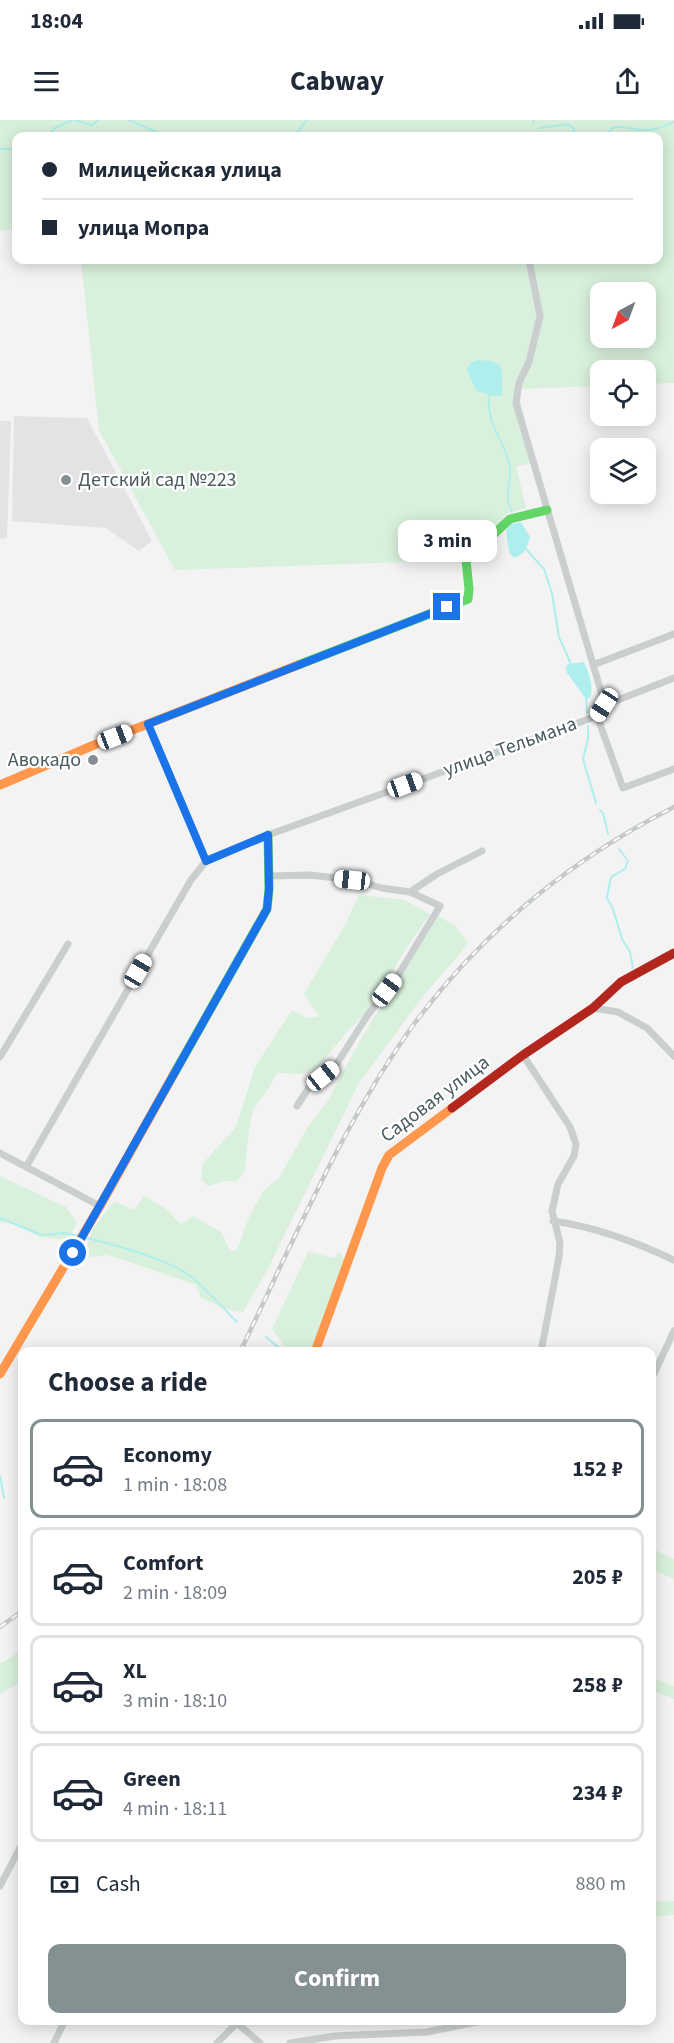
<!DOCTYPE html>
<meta charset="utf-8">
<style>
body{margin:0;font-family:"Source Sans 3",sans-serif;background:#f6f6f7;color:#1f2937;height:100vh;display:flex;flex-direction:column;font-size:22px;white-space:nowrap}
*{box-sizing:border-box;margin:0}
p{font-size:20px;color:#747a83}
.icon{flex:none;width:33px;height:33px;fill:none;stroke:currentColor;stroke-width:2;stroke-linecap:round;stroke-linejoin:round}
.map{position:relative;flex:1;overflow:hidden}
.drawer{position:absolute;left:18px;top:1227px;width:638px;height:678px;display:flex;flex-direction:column;background:#fff;border-radius:12px;box-shadow:0 3px 15px #0003}
.drawer>*{flex:none}
.top-card{position:absolute;left:12px;top:12px;width:651px;height:132px;border-radius:12px;box-shadow:0 3px 15px #0003;display:grid;align-content:center;height:132px;padding:0 30px;background:#fff}
.needle{width:39px;rotate:221deg}
.tools{position:absolute;left:590px;top:162px;display:grid;gap:12px}
.tools a{display:grid;place-items:center;width:66px;height:66px;border-radius:12px;background:#fff;box-shadow:0 3px 15px #0003;font-size:30px}
.end{position:absolute;width:27px;height:27px;margin:-14px;border:8px solid #1a73e8;background:#fff;box-shadow:0 0 0 3px #fff}
.from{border-radius:50%}
.bubble{position:absolute;height:42px;border-radius:12px;background:#fff;box-shadow:0 3px 15px #0003;font-size:20px;font-weight:700;line-height:42px;text-align:center}
.car{position:absolute;width:18px;height:36px;margin:-18px -9px;border-radius:8px;box-shadow:0 0 4px 2px #0007;background:linear-gradient(#fff 24%,#345 0 40%,#fff 0 76%,#345 0 86%,#fff 0)}
.top-card b{display:flex;align-items:center;gap:21px;height:57px;font-size:22px}
.top-card b+b{border-top:2px solid #e0e1e3}
.top-card i{width:15px;height:15px;background:#1f2937}
ul{padding:0;list-style:none}
li{display:flex;align-items:center;gap:18px;height:99px;margin:0 12px 9px;padding:0 18px;border:3px solid #e0e1e3;border-radius:12px}
li div{flex:1}
li b{display:block;font-size:22px}
li em{font-style:normal;font-weight:700}
li.on{border-color:#859093}
li>.icon{width:54px;height:54px;stroke-width:1.5}
h2{padding:0 30px;font-size:27px;line-height:72px}
.pay{display:flex;align-items:center;gap:15px;height:66px;padding:0 30px;font-size:22px}
.pay p{margin-inline-start:auto}
.action{display:flex;gap:12px;margin-top:auto;padding:12px 30px}
.action a{flex:1;height:69px;border-radius:12px;background:#859093;color:#fff;font-size:24px;font-weight:700;line-height:69px;text-align:center}
.status{display:flex;justify-content:space-between;align-items:center;height:42px;padding:0 30px;background:#fff;direction:ltr}
.status svg{height:16px;fill:currentColor}
header{display:flex;justify-content:space-between;align-items:center;height:78px;padding:0 30px;background:#fff;font-size:27px;font-weight:700}
.map>svg:first-child{display:block}
</style>
<div class="status"><b>18:04</b><svg viewBox="0 0 49 12"><path d="M0 12V9h3v3zM5 12V6h3v6zM10 12V3h3v9zM15 12V0h3v12zM26 1h20v11H26zM47 4h2v5h-2z"/></svg></div>
<header><svg class="icon" aria-label="menu" viewBox="0 0 24 24"><path d="M4 6h16M4 12h16M4 18h16"/></svg>Cabway<svg class="icon" aria-label="share" viewBox="0 0 24 24"><path d="M12 15V3M7 8l5-5 5 5M5 13v7h14v-7"/></svg></header>
<div class="map">
<svg width="674" height="1923" viewBox="0 0 674 1923">
<rect width="100%" height="100%" fill="#f3f3f3"/>
<path fill="#e4e3e4" d="M 14,296 L 87,298 L 152,421 L 139,431 L 106,408 L 12,401 Z
M 0,301 L 11,301 L 7,418 L 0,419 Z"/>
<path fill="#d9f1dc" fill-rule="evenodd" d="M 0,0 L 674,0 L 674,263 L 645,264 L 645,250 L 600,250 L 600,266 L 518,269 L 533,343 L 516,346 L 526,388 L 508,393 L 466,440 L 175,450 L 99,310 L 81,140 L 658,140 L 658,16 L 16,16 L 16,108 L 0,111 ZM 600,172 L 645,172 L 645,218 L 600,218 Z
M 359,775 L 405,780 L 430,794 L 407,827 L 371,888 L 347,912 L 323,941 L 314,949 L 304,954 L 277,953 C 271,967 262,976 254,989 C 250,995 245,1043 245,1051 L 237,1061 L 225,1061 L 208,1066 L 201,1060 L 203,1043 L 236,1007 L 255,947 L 292,890 L 308,898 L 319,896 L 304,874 L 345,805 Z
M 438,796 L 456,806 L 468,824 L 420,880 L 358,965 L 267,1151 L 243,1192 L 229,1190 L 201,1178 L 196,1165 L 121,1139 L 106,1135 L 83,1138 L 92,1110 L 114,1081 L 134,1090 L 144,1076 L 166,1089 L 181,1104 L 193,1096 L 221,1112 L 230,1131 L 237,1130 L 249,1097 L 264,1070 L 279,1058 L 309,1005 L 327,982 L 363,915 Z
M 0,1056 L 66,1087 L 77,1103 L 68,1120 L 40,1117 L 12,1104 L 0,1102 Z
M 308,1132 L 335,1138 L 339,1132 L 345,1140 L 313,1226 L 309,1231 L 288,1231 L 272,1209 Z
M 651,1428 L 674,1439 L 674,1459 L 651,1449 Z
M 22,1530 L 22,1561 L 0,1574 L 0,1544 Z
M 651,1557 L 674,1566 L 674,1579 L 651,1570 Z
M 674,1781 L 674,1795 L 651,1797 L 651,1782 Z"/>
<path fill="#aeeeed" d="M 479,240 L 490,241 L 499,244 L 502,252 L 502,275 L 495,276 L 476,271 L 467,249 L 471,242 Z
M 521,402 L 530,417 C 527,428 525,434 514,438 L 509,432 L 506,411 L 511,404 Z
M 584,542 C 589,553 594,567 590,578 L 586,579 L 567,553 L 566,547 L 568,544 Z"/>
<g fill="none" stroke-linecap="round" stroke-linejoin="round">
<path stroke="#aeeeed" stroke-width="2" d="M 74,0 L 92,5 L 98,0
M 129,0 L 165,16
M 533,0 L 534,4
M 540,8 L 568,4 L 574,9 L 573,16
M 47,16 L 55,8 L 72,0
M 294,16 L 307,0
M 606,16 L 612,8 C 621,5 631,9 641,10 C 653,11 663,7 674,2
M 0,29 L 16,29
M 489,274 C 486,307 504,318 510,346 C 512,357 507,368 508,379 C 508,383 511,388 512,392
M 526,429 L 544,449 L 552,473 L 559,517 L 571,544
M 586,579 L 587,593
M 588,606 L 588,619 L 583,639 L 596,683
M 600,690 L 603,693 L 608,714
M 619,729 L 628,741 L 625,749 L 611,757 L 607,778 L 613,789 L 622,819 L 630,832 L 633,848
M 0,1098 L 42,1115 L 64,1113 L 80,1116
M 86,1118 C 116,1125 165,1138 190,1156 C 207,1169 222,1187 237,1202
M 266,1217 L 284,1232
M 0,1356 L 4,1378"/>
<path stroke="#cacecf" stroke-width="7" d="M 529,140 L 540,196 L 529,242 L 519,263 L 516,283 L 605,585
M 593,545 L 674,514
M 597,596 L 623,668 L 674,649
M 206,741 L 268,715 L 597,596 L 605,585 L 674,558
M 269,756 L 310,755 L 353,760 L 382,768 L 410,772 L 437,754 L 482,731
M 593,888 L 618,892 L 647,908 L 674,936
M 523,935 L 570,1007 L 576,1024 L 574,1036 L 558,1064 L 552,1091 L 560,1123 L 559,1137 L 541,1232
M 0,937 L 68,824
M 297,986 L 310,966 L 336,945 L 367,896 L 397,857 L 440,786 L 410,772
M 0,1033 L 100,1086
M 26,1047 L 162,810 L 191,760 L 206,741 L 148,604
M 553,1101 C 596,1107 636,1122 674,1140
M 651,1260 L 674,1211
M 0,1766 L 22,1724
M 237,1903 L 260,1923
M 54,1923 L 65,1900
M 217,1923 L 240,1900
M 290,1923 L 335,1916 L 427,1912 L 486,1900"/>
<path stroke="#63d668" stroke-width="9" d="M 298,545 L 468,479 L 469,469 L 466,440 L 510,399 L 547,390
M 175,952 L 267,789 L 269,769 L 268,715"/>
<path stroke="#ff974d" stroke-width="9" d="M 0,665 L 94,625 L 298,545
M 315,1232 L 382,1048 L 389,1035 L 452,988
M 0,1254 L 100,1086 L 175,952"/>
<path stroke="#b3261e" stroke-width="9" d="M 452,988 L 523,935 L 593,888 L 621,862 L 674,833"/>
<defs>
<path id="rail" d="M 240,1232 C 293,1122 345,998 417,900 C 485,809 574,738 674,687
M 0,1507 L 22,1491"/>
</defs>
<use href="#rail" stroke="#c6c9ca" stroke-width="4.5"/>
<use href="#rail" stroke="#fff" stroke-width="2" stroke-dasharray="7" stroke-linecap="butt"/>
</g>
<g fill="none" stroke-linecap="round" stroke-linejoin="round">
<path stroke="#1a73e8" stroke-width="8" d="M 73,1133 L 267,789 L 269,769 L 268,715 L 206,741 L 148,604 L 447,487"/>
</g>
<g fill="#859093" stroke="#fff" stroke-width="2">
<circle cx="66" cy="360" r="6"/>
<circle cx="93" cy="640" r="6"/>
</g>
<g text-anchor="middle" dominant-baseline="central" stroke-width="4.5" stroke-linejoin="round" paint-order="stroke">
<g font-size="20" fill="#4a5b60" stroke="#fff" text-anchor="start">
<text x="78" y="360">Детский сад №223</text>
<text x="81" y="640" text-anchor="end">Авокадо</text>
</g>
<g font-size="20" fill="#4a5b60" stroke="#fff">
<text transform="translate(510 627) rotate(-20)">улица Тельмана</text>
<text transform="translate(435 979) rotate(-37)">Садовая улица</text>
</g>
</g>
</svg>
<div class="tools">
<a><svg class="needle" viewBox="-14 -14 28 28"><path d="M0-13l5 13h-10z" fill="#e53935"/><path d="M0 13l5-13h-10z" fill="#747a83"/></svg></a>
<a><svg class="icon" aria-label="locate" viewBox="0 0 24 24"><circle cx="12" cy="12" r="6"/><path d="M12 2v4M12 18v4M2 12h4M18 12h4"/></svg></a>
<a><svg class="icon" aria-label="layers" viewBox="0 0 24 24"><path d="M12 4l9 5-9 5-9-5zM3 14l9 5 9-5"/></svg></a>
</div>
<i class="end from" style="left:73px;top:1133px"></i>
<i class="end" style="left:447px;top:487px"></i>
<div class="bubble" style="left:398px;top:400px;width:99px">3 min</div>
<i class="car" style="left:604px;top:585px;rotate:213deg"></i>
<i class="car" style="left:115px;top:617px;rotate:69deg"></i>
<i class="car" style="left:405px;top:665px;rotate:70deg"></i>
<i class="car" style="left:352px;top:760px;rotate:276deg"></i>
<i class="car" style="left:138px;top:851px;rotate:30deg"></i>
<i class="car" style="left:387px;top:870px;rotate:37deg"></i>
<i class="car" style="left:323px;top:956px;rotate:51deg"></i>
<div class="top-card">
<b><i class="from"></i>Милицейская улица</b>
<b><i></i>улица Мопра</b>
</div>
<section class="drawer">
<h2>Choose a ride</h2>
<ul>
<li class="on"><svg class="icon" aria-label="car" viewBox="0 0 24 24"><path d="M5 17H2v-5l4-1 3-4h7l3 4 3 1v5h-3M9 17h6M6 11h13"/><circle cx="7" cy="17" r="2"/><circle cx="17" cy="17" r="2"/></svg><div><b>Economy</b><p>1 min · 18:08</p></div><em>152 ₽</em></li>
<li><svg class="icon" aria-label="car" viewBox="0 0 24 24"><path d="M5 17H2v-5l4-1 3-4h7l3 4 3 1v5h-3M9 17h6M6 11h13"/><circle cx="7" cy="17" r="2"/><circle cx="17" cy="17" r="2"/></svg><div><b>Comfort</b><p>2 min · 18:09</p></div><em>205 ₽</em></li>
<li><svg class="icon" aria-label="car" viewBox="0 0 24 24"><path d="M5 17H2v-5l4-1 3-4h7l3 4 3 1v5h-3M9 17h6M6 11h13"/><circle cx="7" cy="17" r="2"/><circle cx="17" cy="17" r="2"/></svg><div><b>XL</b><p>3 min · 18:10</p></div><em>258 ₽</em></li>
<li><svg class="icon" aria-label="car" viewBox="0 0 24 24"><path d="M5 17H2v-5l4-1 3-4h7l3 4 3 1v5h-3M9 17h6M6 11h13"/><circle cx="7" cy="17" r="2"/><circle cx="17" cy="17" r="2"/></svg><div><b>Green</b><p>4 min · 18:11</p></div><em>234 ₽</em></li>
</ul>
<div class="pay"><svg class="icon" aria-label="cash" viewBox="0 0 24 24"><path d="M3 7h18v10H3z"/><circle cx="12" cy="12" r="2"/></svg>Cash<p>880 m</p></div>
<div class="action"><a>Confirm</a></div>
</section>
</div>
